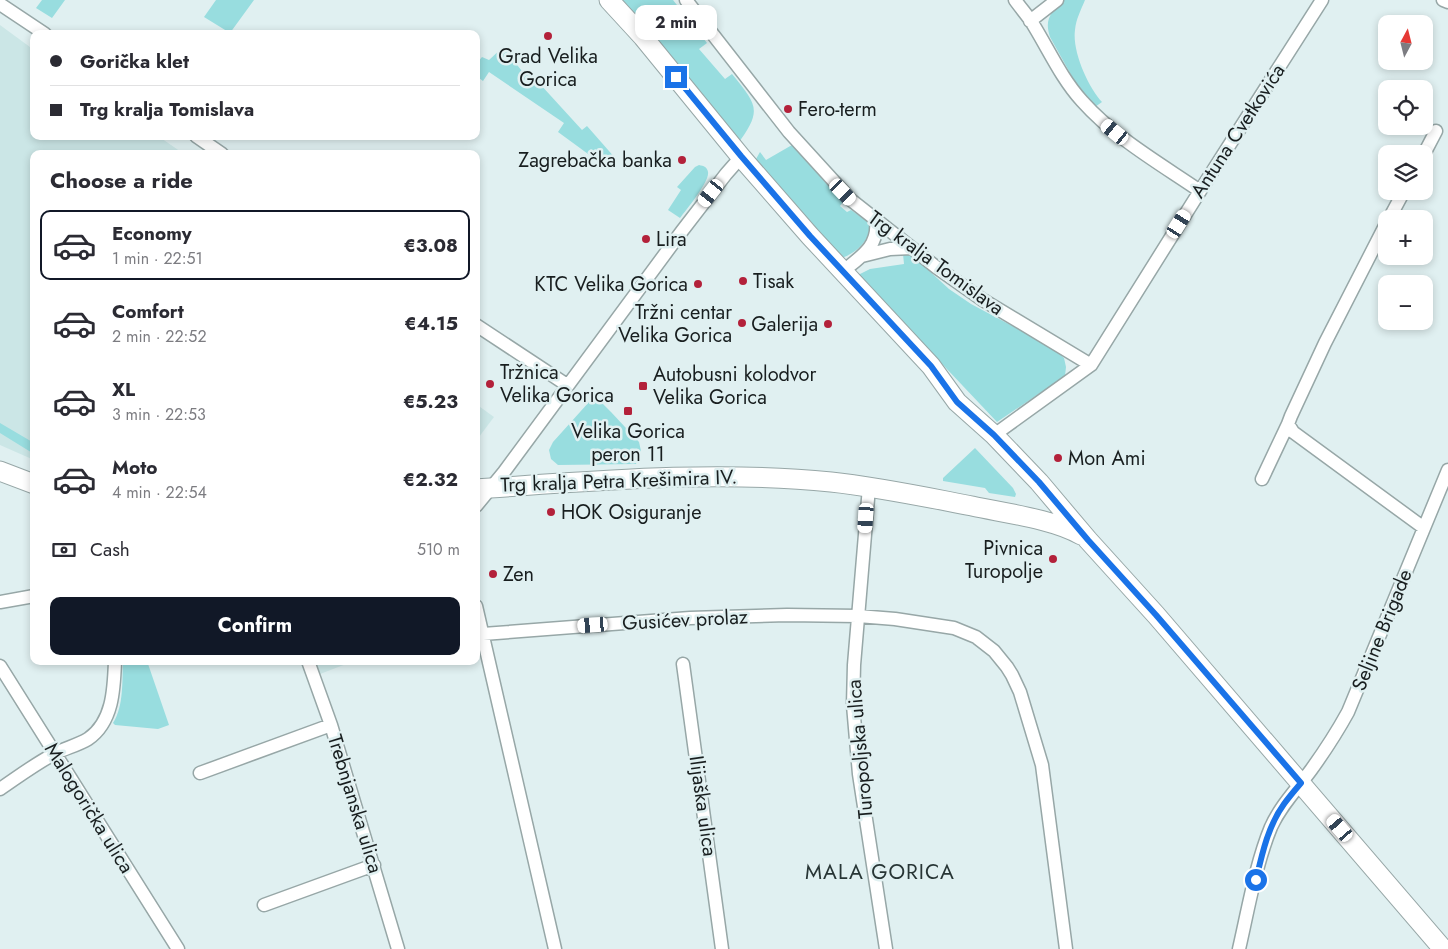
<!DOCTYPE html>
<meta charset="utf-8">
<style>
body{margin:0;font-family:Jost,sans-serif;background:#f7f7f7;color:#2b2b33;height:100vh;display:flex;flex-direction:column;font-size:19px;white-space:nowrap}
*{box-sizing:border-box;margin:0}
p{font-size:16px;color:#7c7c81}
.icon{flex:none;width:28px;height:28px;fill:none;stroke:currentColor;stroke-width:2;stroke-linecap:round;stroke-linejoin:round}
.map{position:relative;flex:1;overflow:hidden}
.details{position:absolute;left:30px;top:150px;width:450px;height:515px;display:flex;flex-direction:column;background:#fff;border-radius:10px;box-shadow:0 2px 8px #0003}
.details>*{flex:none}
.banner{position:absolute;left:30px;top:30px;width:450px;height:110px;border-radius:10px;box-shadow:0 2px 8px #0003;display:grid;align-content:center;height:110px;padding:0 20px;background:#fff}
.needle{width:32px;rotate:7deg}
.tools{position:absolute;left:1378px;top:15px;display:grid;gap:10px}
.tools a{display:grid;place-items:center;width:55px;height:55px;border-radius:10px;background:#fff;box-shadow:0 2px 8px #0003;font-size:25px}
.end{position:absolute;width:22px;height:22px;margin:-11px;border:6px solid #1a73e8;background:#fff;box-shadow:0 0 0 2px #fff}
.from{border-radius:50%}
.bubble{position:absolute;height:35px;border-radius:10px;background:#fff;box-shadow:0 2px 8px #0003;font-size:16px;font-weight:700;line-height:35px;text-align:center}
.car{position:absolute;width:15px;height:30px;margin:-15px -8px;border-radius:6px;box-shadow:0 0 4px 1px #0007;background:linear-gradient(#fff 24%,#345 0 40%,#fff 0 76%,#345 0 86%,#fff 0)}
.banner b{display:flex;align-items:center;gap:18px;height:48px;font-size:19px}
.banner b+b{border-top:1px solid #e1e1e2}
.banner i{width:12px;height:12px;background:#2b2b33}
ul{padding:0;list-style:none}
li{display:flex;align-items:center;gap:15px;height:70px;margin:0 10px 8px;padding:0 10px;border:2px solid transparent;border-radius:10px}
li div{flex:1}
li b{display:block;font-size:19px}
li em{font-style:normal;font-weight:700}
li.selected{border-color:#111827}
li>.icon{width:45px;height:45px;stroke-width:1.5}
h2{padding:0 20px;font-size:22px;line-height:60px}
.pay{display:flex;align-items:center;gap:12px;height:55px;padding:0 20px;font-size:19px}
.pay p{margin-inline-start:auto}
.primary-button{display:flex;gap:10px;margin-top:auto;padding:10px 20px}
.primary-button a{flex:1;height:58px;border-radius:10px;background:#111827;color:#fff;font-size:20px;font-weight:700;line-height:58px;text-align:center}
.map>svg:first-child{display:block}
</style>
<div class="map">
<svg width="1448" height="949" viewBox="0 0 1448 949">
<rect width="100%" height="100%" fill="#e0f0f1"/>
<path fill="#cbe6e6" d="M 0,25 L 34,50 L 34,136 L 158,136 L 184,154 L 34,154 L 34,460 L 0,445 Z
M 476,404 L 494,417 L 476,441 Z
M 300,661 L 354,661 L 307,679 Z"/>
<path fill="#98dddf" d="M 42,0 L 65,0 L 52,18 L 36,8 Z
M 216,0 L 254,0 L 230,33 L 204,17 Z
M 620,0 L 673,0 L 707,43 L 699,49 L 725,79 L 732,74 C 757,105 763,110 737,145 Z
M 1064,0 L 1085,0 C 1081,10 1076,19 1075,30 C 1072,51 1088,87 1102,102 L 1095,107 L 1080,91 L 1050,37 C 1044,19 1051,12 1064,0 Z
M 503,47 L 525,75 L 529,72 L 582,130 L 587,126 L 616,159 L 610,170 L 558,132 L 564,123 L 489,72 L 483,81 L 476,76 L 476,64 L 482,57 L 489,60 Z
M 792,145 L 843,202 L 840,206 L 847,212 L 851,210 L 868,222 L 872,228 C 864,246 855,254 836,260 L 755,164 L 756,159 L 760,152 L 766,160 Z
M 699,165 C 704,166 707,167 708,172 C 710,181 686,210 680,218 L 668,210 L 681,190 L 677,187 L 695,167 Z
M 903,254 L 913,256 L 949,289 L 971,304 L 1052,347 L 1064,358 L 1066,367 L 1065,376 L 997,422 L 858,275 L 870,269 L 904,264 Z
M 595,401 L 601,402 L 611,412 L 639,442 L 641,451 L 636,464 L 558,465 L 551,459 L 549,450 L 553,442 L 589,402 Z
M 0,423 L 34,443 L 34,454 L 0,433 Z
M 975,448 L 1013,488 L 1016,494 L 1015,497 L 989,493 L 985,488 L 943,481 L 943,478 Z
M 123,661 L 147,661 L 169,725 L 158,729 L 115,725 L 113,723 C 124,706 122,680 123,661 Z"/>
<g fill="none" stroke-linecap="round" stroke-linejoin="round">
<defs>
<path id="minor" d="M 686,0 L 789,132 L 851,200 L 936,267 L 983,300 L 1091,365
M 1015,0 C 1020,7 1026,14 1031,21 C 1048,48 1061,78 1082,101 C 1115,138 1159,163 1200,191
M 1443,0 L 1448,2
M 0,4 L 45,34
M 1030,21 L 1057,0
M 196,136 L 222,154
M 1424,154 L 1436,131
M 1389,219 L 1404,191
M 1386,224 L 1325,343 L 1291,416 L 1288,424 L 1293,432 L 1424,528
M 862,256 L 890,249 L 911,248
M 842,272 C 860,257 879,247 876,221
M 476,325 L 567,385
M 994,435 L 1091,365 L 1200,191 L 1322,0
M 1262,479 L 1288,424
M 869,487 L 854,665 L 853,705 L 859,774 L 886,949
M 476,506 L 504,472 L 682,231 L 726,174 L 741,157
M 0,602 L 34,596
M 476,606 L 555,949
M 483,634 L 690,618 L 787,615 L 858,616 L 895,619 L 954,628 L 976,637 L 994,651 L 1007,667 L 1012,675 L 1020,692 L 1042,765 L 1066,949
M 308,661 L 331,725 L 398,949
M 683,664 L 722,949
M 0,666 L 178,949
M 200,773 L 331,725
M 0,789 C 18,777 36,763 56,753 C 66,748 78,745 88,739 C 113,722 114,689 115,661
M 264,905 L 374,865
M 1239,949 C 1248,910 1256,863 1271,827 C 1281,805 1297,789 1311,770 C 1324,752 1337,732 1348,712 L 1448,470"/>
<path id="secondary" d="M 609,0 L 643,37 L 741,157 L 810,236 L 931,366 L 957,402 L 994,435 L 1039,482 L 1088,540 L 1156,615 L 1443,949
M 0,471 L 34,484
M 476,489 C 594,481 713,470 831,482 C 878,487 925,497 972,506 C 1004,513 1053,519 1081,535"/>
</defs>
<use href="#minor" stroke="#97a7a7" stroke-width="15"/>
<use href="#secondary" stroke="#97a7a7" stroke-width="21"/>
<use href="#minor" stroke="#fff" stroke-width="12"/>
<use href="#secondary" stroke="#fff" stroke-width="19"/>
</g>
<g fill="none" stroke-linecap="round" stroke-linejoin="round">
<path stroke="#1a73e8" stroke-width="6" d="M 676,77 L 741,156 L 810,236 L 931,366 L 957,402 L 994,435 L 1039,482 L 1088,540 L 1156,615 L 1301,783 C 1295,790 1289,797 1284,804 C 1268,826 1262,854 1256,880"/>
</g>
<g fill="#b3213a" stroke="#e0f0f1" stroke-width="2">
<circle cx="548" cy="36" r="5"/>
<circle cx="788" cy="109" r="5"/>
<circle cx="682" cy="160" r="5"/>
<circle cx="646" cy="239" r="5"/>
<circle cx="743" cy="281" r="5"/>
<circle cx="698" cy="284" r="5"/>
<circle cx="742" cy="323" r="5"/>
<circle cx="828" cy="324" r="5"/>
<circle cx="490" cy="384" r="5"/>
<rect x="638" y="381" width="10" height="10" rx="2.5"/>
<rect x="623" y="406" width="10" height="10" rx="2.5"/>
<circle cx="1058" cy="458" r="5"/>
<circle cx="551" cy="512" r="5"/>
<circle cx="1053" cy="559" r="5"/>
<circle cx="493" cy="574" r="5"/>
</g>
<g text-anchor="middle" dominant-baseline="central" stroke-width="5" stroke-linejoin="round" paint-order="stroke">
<g font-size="20" fill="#181e1f" stroke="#e0f0f1" text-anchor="start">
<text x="548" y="56" text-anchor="middle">Grad Velika<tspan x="548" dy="23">Gorica</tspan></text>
<text x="798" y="109">Fero-term</text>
<text x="672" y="160" text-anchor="end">Zagrebačka banka</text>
<text x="656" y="239">Lira</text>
<text x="753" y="281">Tisak</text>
<text x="688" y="284" text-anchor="end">KTC Velika Gorica</text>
<text x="732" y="312" text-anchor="end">Tržni centar<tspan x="732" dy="23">Velika Gorica</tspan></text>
<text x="818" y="324" text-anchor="end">Galerija</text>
<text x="500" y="372">Tržnica<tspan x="500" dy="23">Velika Gorica</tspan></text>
<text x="653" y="374">Autobusni kolodvor<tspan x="653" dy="23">Velika Gorica</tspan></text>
<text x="628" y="431" text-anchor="middle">Velika Gorica<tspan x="628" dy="23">peron 11</tspan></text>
<text x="1068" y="458">Mon Ami</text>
<text x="561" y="512">HOK Osiguranje</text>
<text x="1043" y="548" text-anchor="end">Pivnica<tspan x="1043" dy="23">Turopolje</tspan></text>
<text x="503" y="574">Zen</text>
</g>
<g font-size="20" fill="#181e1f" stroke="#e0f0f1">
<text transform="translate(1238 131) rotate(-57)">Antuna Cvetkovića</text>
<text transform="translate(936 263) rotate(36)">Trg kralja Tomislava</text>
<text transform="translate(619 481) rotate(-2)">Trg kralja Petra Krešimira IV.</text>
<text transform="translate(685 620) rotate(-3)">Gusićev prolaz</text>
<text transform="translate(1382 630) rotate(-68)">Seljine Brigade</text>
<text transform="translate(860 749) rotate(-95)">Turopoljska ulica</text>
<text transform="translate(355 804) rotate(73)">Trebnjanska ulica</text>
<text transform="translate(703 806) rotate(82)">Ilijaška ulica</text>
<text transform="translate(89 808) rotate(58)">Malogorička ulica</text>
</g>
<g font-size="21" letter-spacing="1" fill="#273535" stroke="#e0f0f1">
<text x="880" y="872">MALA GORICA</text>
</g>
</g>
</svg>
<div class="tools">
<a><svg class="needle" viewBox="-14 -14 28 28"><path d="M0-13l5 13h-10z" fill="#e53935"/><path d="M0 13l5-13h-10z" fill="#7c7c81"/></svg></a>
<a><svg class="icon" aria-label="locate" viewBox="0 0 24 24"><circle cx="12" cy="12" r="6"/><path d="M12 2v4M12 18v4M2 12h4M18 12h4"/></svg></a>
<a><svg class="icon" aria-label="layers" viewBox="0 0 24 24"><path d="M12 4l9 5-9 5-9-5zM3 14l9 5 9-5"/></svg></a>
<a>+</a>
<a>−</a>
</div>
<i class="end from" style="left:1256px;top:880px"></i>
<i class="end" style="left:676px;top:77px"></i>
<div class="bubble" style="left:635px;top:5px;width:82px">2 min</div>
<i class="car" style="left:1115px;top:132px;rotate:309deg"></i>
<i class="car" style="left:843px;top:192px;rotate:136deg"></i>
<i class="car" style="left:711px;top:193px;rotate:218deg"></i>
<i class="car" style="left:1179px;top:224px;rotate:32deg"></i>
<i class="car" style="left:866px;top:518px;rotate:184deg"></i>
<i class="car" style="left:593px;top:625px;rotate:266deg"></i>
<i class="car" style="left:1340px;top:828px;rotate:319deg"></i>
<div class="banner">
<b><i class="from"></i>Gorička klet</b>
<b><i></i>Trg kralja Tomislava</b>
</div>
<section class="details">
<h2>Choose a ride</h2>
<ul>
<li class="selected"><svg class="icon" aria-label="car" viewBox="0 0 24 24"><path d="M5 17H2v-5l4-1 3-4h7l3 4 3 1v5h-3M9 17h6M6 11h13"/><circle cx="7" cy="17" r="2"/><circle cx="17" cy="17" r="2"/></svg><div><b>Economy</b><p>1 min · 22:51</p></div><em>€3.08</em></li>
<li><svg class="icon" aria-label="car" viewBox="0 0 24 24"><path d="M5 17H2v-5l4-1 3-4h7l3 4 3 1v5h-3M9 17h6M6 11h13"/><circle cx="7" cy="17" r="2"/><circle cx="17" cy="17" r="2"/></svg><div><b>Comfort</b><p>2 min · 22:52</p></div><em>€4.15</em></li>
<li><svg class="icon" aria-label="car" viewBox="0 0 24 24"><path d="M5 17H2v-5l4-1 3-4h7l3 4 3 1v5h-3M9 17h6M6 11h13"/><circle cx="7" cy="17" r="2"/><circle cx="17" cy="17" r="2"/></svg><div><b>XL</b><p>3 min · 22:53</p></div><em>€5.23</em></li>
<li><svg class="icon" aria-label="car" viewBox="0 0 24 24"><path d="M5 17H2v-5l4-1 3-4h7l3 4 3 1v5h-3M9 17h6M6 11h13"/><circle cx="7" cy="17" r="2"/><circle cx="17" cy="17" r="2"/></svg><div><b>Moto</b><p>4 min · 22:54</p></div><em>€2.32</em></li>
</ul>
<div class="pay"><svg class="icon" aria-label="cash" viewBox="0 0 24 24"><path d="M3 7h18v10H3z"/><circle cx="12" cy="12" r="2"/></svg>Cash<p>510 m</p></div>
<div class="primary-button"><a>Confirm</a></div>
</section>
</div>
